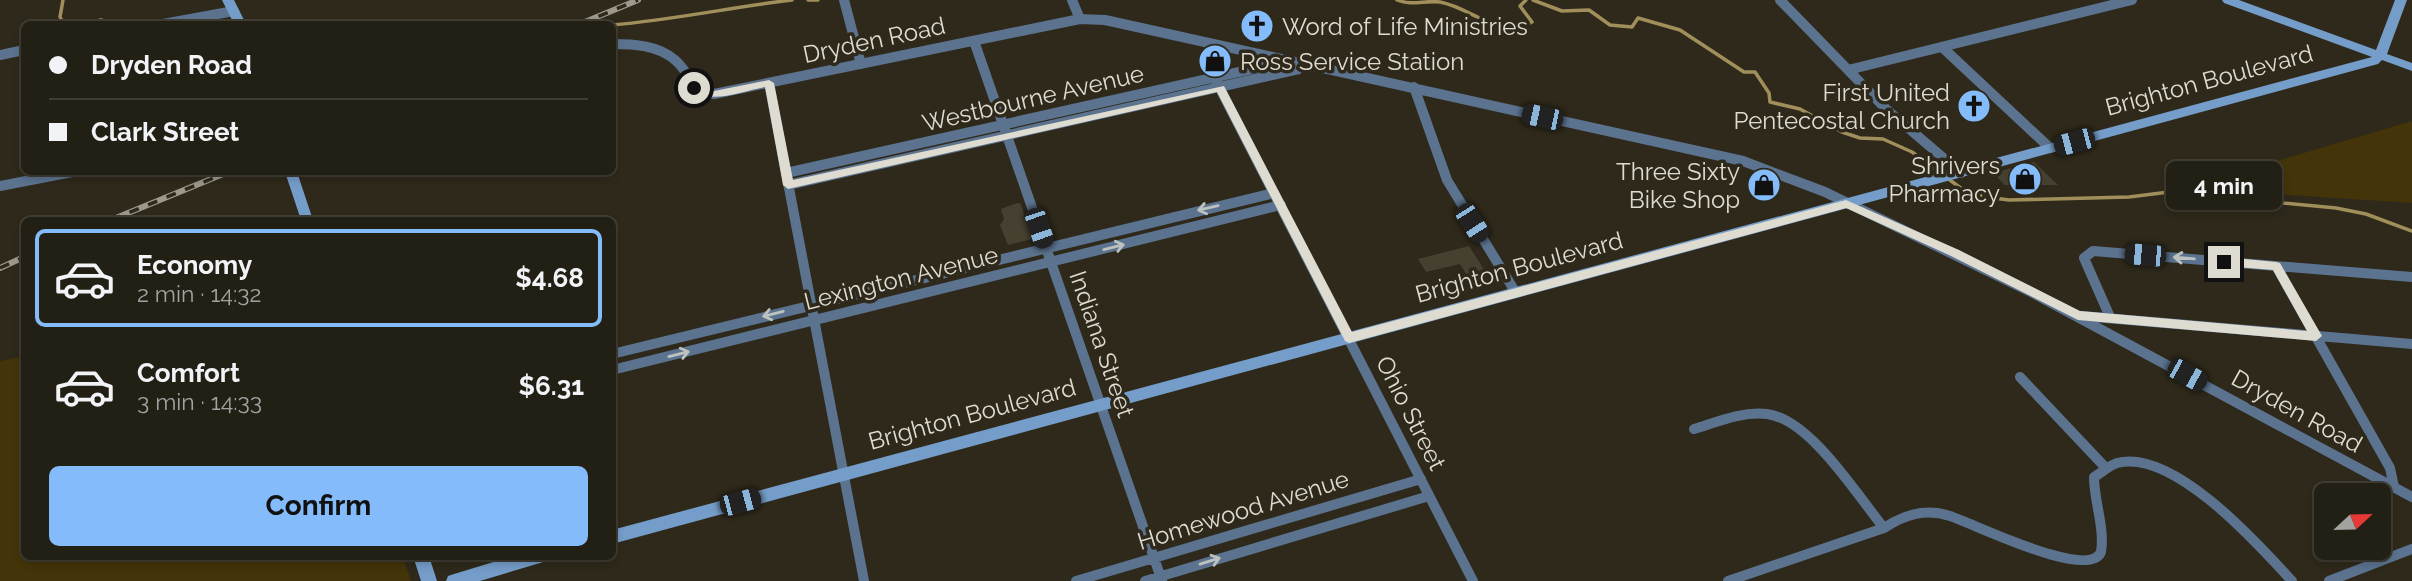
<!DOCTYPE html>
<meta charset="utf-8">
<style>
body{margin:0;font-family:Raleway,sans-serif;background:#2a271d;color:#f1f3f6;height:100vh;display:flex;flex-direction:column;font-size:26px;white-space:nowrap}
*{box-sizing:border-box;margin:0}
p{font-size:23px;color:#a2a2a0}
.icon{flex:none;width:38px;height:38px;fill:none;stroke:currentColor;stroke-width:2;stroke-linecap:round;stroke-linejoin:round}
.map{position:relative;flex:1;overflow:hidden}
.sheet{position:absolute;left:21px;top:217px;width:595px;height:343px;display:flex;flex-direction:column;background:#221f14;border-radius:10px;box-shadow:0 4px 10px #0003,0 0 0 2px #3f3d34}
.sheet>*{flex:none}
.guide{position:absolute;left:21px;top:21px;width:595px;height:154px;border-radius:10px;box-shadow:0 4px 10px #0003,0 0 0 2px #3f3d34;display:grid;align-content:center;height:154px;padding:0 28px;background:#221f14}
.needle{width:46px;rotate:68deg}
.tools{position:absolute;left:2314px;top:483px;display:grid;gap:14px}
.tools a{display:grid;place-items:center;width:77px;height:77px;border-radius:10px;background:#221f14;box-shadow:0 4px 10px #0003,0 0 0 2px #3f3d34;font-size:35px}
.end{position:absolute;width:32px;height:32px;margin:-16px;border:9px solid #dedbd1;background:#111;box-shadow:0 0 0 4px #111}
.from{border-radius:50%}
.bubble{position:absolute;height:49px;border-radius:10px;background:#221f14;box-shadow:0 4px 10px #0003,0 0 0 2px #3f3d34;font-size:23px;font-weight:700;line-height:49px;text-align:center}
.car{position:absolute;width:21px;height:42px;margin:-21px -10px;border-radius:9px;box-shadow:0 0 5px 2px #0007;background:linear-gradient(#222 24%,#8ab4d8 0 40%,#222 0 76%,#8ab4d8 0 86%,#222 0)}
.guide b{display:flex;align-items:center;gap:24px;height:66px;font-size:26px}
.guide b+b{border-top:2px solid #3f3d34}
.guide i{width:18px;height:18px;background:#f1f3f6}
ul{padding:12px 0 0;list-style:none}
li{display:flex;align-items:center;gap:21px;height:98px;margin:0 14px 10px;padding:0 14px;border:4px solid transparent;border-radius:10px}
li div{flex:1}
li b{display:block;font-size:26px}
li em{font-style:normal;font-weight:700}
li.current{border-color:#84bcfb}
li>.icon{width:63px;height:63px;stroke-width:1.5}
.primary-button{display:flex;gap:14px;margin-top:auto;padding:14px 28px}
.primary-button a{flex:1;height:80px;border-radius:10px;background:#84bcfb;color:#111;font-size:28px;font-weight:700;line-height:80px;text-align:center}
.map>svg:first-child{display:block}
</style>
<div class="map">
<svg width="2412" height="581" viewBox="0 0 2412 581">
<rect width="100%" height="100%" fill="#2e291a"/>
<path fill="#433409" d="M 2412,121 L 2412,203 L 2186,188 Z
M 24,356 L 24,556 L 403,557 L 411,581 L 0,581 L 0,361 Z"/>
<g fill="none" stroke-linecap="round" stroke-linejoin="round">
<path stroke="#a18f5b" stroke-width="3.5" d="M 63,0 L 60,17 L 64,24
M 808,0 L 818,0
M 1397,0 C 1412,6 1425,0 1440,2 C 1473,8 1498,40 1532,22 L 1520,6 L 1526,0
M 1533,0 L 1562,11 L 1589,10 L 1610,25 L 1632,27 L 1638,18 L 1680,30 L 1744,72 L 1755,72 L 1769,93 L 1770,102 L 1800,109 L 1842,132 L 1860,138 L 1883,139 L 1912,152 L 1962,189 L 1986,197 L 2009,200 L 2129,197 L 2169,192 L 2336,208 L 2366,214 L 2412,231
M 84,24 L 101,20 L 113,24
M 324,24 L 333,24
M 612,25 C 673,20 732,7 792,0"/>
</g>
<path fill="#464030" d="M 1253,14 L 1270,18 L 1260,38 L 1256,39 L 1243,34 Z
M 1980,97 L 1991,108 L 1970,114 L 1959,103 Z
M 2034,162 L 2058,185 L 2005,185 L 1993,173 Z
M 1017,203 L 1021,204 L 1032,239 L 1008,245 L 1000,225 L 1004,219 L 1001,209 Z
M 1469,246 L 1487,274 L 1469,279 L 1460,264 L 1426,272 L 1418,259 Z"/>
<g fill="none" stroke-linecap="round" stroke-linejoin="round">
<path stroke="#5b738f" stroke-width="10" d="M 844,0 L 861,64
M 1072,0 L 1080,19
M 1780,0 L 1886,109 L 1961,173
M 163,24 L 234,11
M 974,41 L 1162,581
M 612,44 C 633,44 658,45 675,60 C 692,74 687,90 714,94 L 1080,19 L 1105,20 L 1743,161 L 1825,192 L 2033,293 L 2412,497
M 1942,47 L 2050,148
M 0,55 L 24,50
M 1848,70 L 2132,0
M 1214,77 L 1473,581
M 769,83 L 864,581
M 1414,87 L 1447,180 L 1516,293
M 786,173 L 1275,64 L 1286,59
M 788,185 L 1299,69 L 1305,63
M 0,186 L 72,172
M 2276,266 L 2390,468 L 2394,487
M 2082,316 L 2412,344
M 2110,317 L 2084,258 L 2093,251 L 2412,277
M 612,354 L 1274,193
M 612,370 L 1281,205
M 2020,377 L 2104,466
M 1694,429 C 1717,422 1742,411 1767,414 C 1810,419 1857,495 1884,528
M 1076,581 L 1421,479
M 1145,581 L 1429,496
M 1728,581 L 1884,528 C 1905,514 1926,508 1950,516 C 1977,525 2089,581 2101,552 C 2105,528 2094,501 2094,477 C 2101,473 2110,465 2117,463 C 2173,448 2258,544 2292,581
M 2329,581 L 2412,549"/>
<path fill="#759dc9" fill-rule="evenodd" d="M 222,0 L 234,0 L 246,24 L 234,24 Z
M 2222,0 L 2239,0 L 2376,50 L 2395,0 L 2407,0 L 2387,54 L 2412,63 L 2412,71 L 2382,60 L 2378,64 L 612,544 L 612,530 L 2372,57 L 2224,3 Z
M 285,172 L 297,172 L 313,220 L 301,220 Z
M 413,556 L 429,556 L 437,581 L 421,581 Z
M 513,556 L 548,556 L 546,561 L 540,563 L 480,581 L 446,581 L 448,576 L 454,574 Z"/>
<defs>
<path id="rail" d="M 580,24 L 638,0
M 111,220 L 228,172
M 0,268 L 24,257"/>
</defs>
<use href="#rail" stroke="#9c988c" stroke-width="6"/>
<use href="#rail" stroke="#2e291a" stroke-width="3.5" stroke-dasharray="10" stroke-linecap="butt"/>
</g>
<defs><path id="oneway-shaft" d="M-6 0H5M1.5-3L5.5 0L1.5 3" fill="none" stroke-width="1.6" stroke-linecap="round" stroke-linejoin="round" transform="scale(1.75)"/></defs>
<g stroke="#bdc1c0">
<use href="#oneway-shaft" transform="translate(1208 208) rotate(167)"/>
<use href="#oneway-shaft" transform="translate(1114 247) rotate(-14)"/>
<use href="#oneway-shaft" transform="translate(2184 258) rotate(-175)"/>
<use href="#oneway-shaft" transform="translate(773 314) rotate(166)"/>
<use href="#oneway-shaft" transform="translate(679 354) rotate(-14)"/>
<use href="#oneway-shaft" transform="translate(1210 561) rotate(-17)"/>
</g>
<path fill="#dedbd1" d="M 769,80 L 774,83 L 793,180 L 1224,86 L 1352,332 L 1846,200 L 1959,250 L 2080,311 L 2307,331 L 2273,270 L 2224,266 L 2218,262 L 2224,257 L 2276,262 L 2280,263 L 2322,336 L 2316,341 L 2078,320 L 1951,256 L 1846,208 L 1349,343 L 1345,341 L 1217,92 L 788,189 L 783,185 L 765,87 C 743,91 707,106 689,88 L 694,85 L 714,91 Z"/>
<defs>
<symbol id="church-disc" viewBox="-11 -11 22 22"><circle r="9.5" fill="#84bcfb" stroke="#2e291a"/><path d="M-1.2-6h2.4v3.5h3.3v2.4h-3.3V6h-2.4V-.1h-3.3v-2.4h3.3Z" fill="#111"/></symbol>
<symbol id="shop-disc" viewBox="-11 -11 22 22"><circle r="9.5" fill="#84bcfb" stroke="#2e291a"/><path d="M-5-2.5h2.3a2.7 3.5 0 0 1 5.4 0H5L5.5 6h-11ZM-1.5-2.5h3a1.5 2.3 0 0 0-3 0Z" fill="#111"/></symbol>
</defs>
<g fill-rule="evenodd">
<use href="#church-disc" x="1238" y="7" width="38" height="38"/>
<use href="#shop-disc" x="1196" y="42" width="38" height="38"/>
<use href="#church-disc" x="1955" y="87" width="38" height="38"/>
<use href="#shop-disc" x="2006" y="160" width="38" height="38"/>
<use href="#shop-disc" x="1745" y="166" width="38" height="38"/>
</g>
<g text-anchor="middle" dominant-baseline="central" stroke-width="7" stroke-linejoin="round" paint-order="stroke">
<g font-size="24" fill="#dedbd1" stroke="#2e291a" text-anchor="end">
<text x="1282" y="26" text-anchor="start">Word of Life Ministries</text>
<text x="1240" y="61" text-anchor="start">Ross Service Station</text>
<text x="1950" y="92">First United<tspan x="1950" dy="28">Pentecostal Church</tspan></text>
<text x="2000" y="165">Shrivers<tspan x="2000" dy="28">Pharmacy</tspan></text>
<text x="1740" y="171">Three Sixty<tspan x="1740" dy="28">Bike Shop</tspan></text>
</g>
<g font-size="24" fill="#dedbd1" stroke="#2e291a">
<text transform="translate(874 40) rotate(-12)">Dryden Road</text>
<text transform="translate(2209 80) rotate(-15)">Brighton Boulevard</text>
<text transform="translate(1033 98) rotate(-13)">Westbourne Avenue</text>
<text transform="translate(1519 267) rotate(-15)">Brighton Boulevard</text>
<text transform="translate(901 278) rotate(-14)">Lexington Avenue</text>
<text transform="translate(1102 344) rotate(71)">Indiana Street</text>
<text transform="translate(2297 411) rotate(29)">Dryden Road</text>
<text transform="translate(1411 413) rotate(63)">Ohio Street</text>
<text transform="translate(972 414) rotate(-15)">Brighton Boulevard</text>
<text transform="translate(1243 510) rotate(-17)">Homewood Avenue</text>
</g>
</g>
</svg>
<div class="tools">
<a><svg class="needle" viewBox="-14 -14 28 28"><path d="M0-13l5 13h-10z" fill="#e53935"/><path d="M0 13l5-13h-10z" fill="#a2a2a0"/></svg></a>
</div>
<i class="end from" style="left:694px;top:88px"></i>
<i class="end" style="left:2224px;top:262px"></i>
<div class="bubble" style="left:2166px;top:161px;width:116px">4 min</div>
<i class="car" style="left:1542px;top:117px;rotate:282deg"></i>
<i class="car" style="left:2074px;top:142px;rotate:255deg"></i>
<i class="car" style="left:1472px;top:223px;rotate:147deg"></i>
<i class="car" style="left:1039px;top:228px;rotate:161deg"></i>
<i class="car" style="left:2145px;top:255px;rotate:275deg"></i>
<i class="car" style="left:2187px;top:375px;rotate:119deg"></i>
<i class="car" style="left:740px;top:502px;rotate:75deg"></i>
<div class="guide">
<b><i class="from"></i>Dryden Road</b>
<b><i></i>Clark Street</b>
</div>
<section class="sheet">
<ul>
<li class="current"><svg class="icon" aria-label="car" viewBox="0 0 24 24"><path d="M5 17H2v-5l4-1 3-4h7l3 4 3 1v5h-3M9 17h6M6 11h13"/><circle cx="7" cy="17" r="2"/><circle cx="17" cy="17" r="2"/></svg><div><b>Economy</b><p>2 min · 14:32</p></div><em>$4.68</em></li>
<li><svg class="icon" aria-label="car" viewBox="0 0 24 24"><path d="M5 17H2v-5l4-1 3-4h7l3 4 3 1v5h-3M9 17h6M6 11h13"/><circle cx="7" cy="17" r="2"/><circle cx="17" cy="17" r="2"/></svg><div><b>Comfort</b><p>3 min · 14:33</p></div><em>$6.31</em></li>
</ul>
<div class="primary-button"><a>Confirm</a></div>
</section>
</div>
